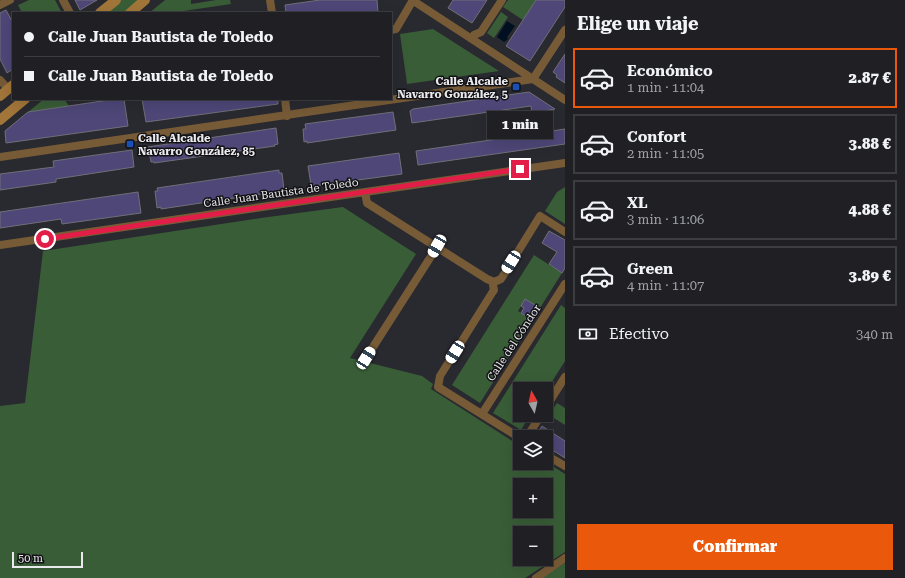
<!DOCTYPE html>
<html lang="es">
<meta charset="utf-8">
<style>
body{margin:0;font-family:"Roboto Serif",serif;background:#27272c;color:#f1f3f6;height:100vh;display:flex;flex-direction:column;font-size:15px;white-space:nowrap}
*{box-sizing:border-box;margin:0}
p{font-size:13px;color:#a1a2a6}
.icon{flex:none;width:22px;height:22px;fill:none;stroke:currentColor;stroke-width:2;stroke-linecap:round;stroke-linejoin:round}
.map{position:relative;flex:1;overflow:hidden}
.drawer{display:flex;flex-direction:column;background:#1f1f24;width:340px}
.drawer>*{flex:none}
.hud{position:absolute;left:12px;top:12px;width:380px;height:88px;border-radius:0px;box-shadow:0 4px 16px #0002,0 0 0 1px #3c3d41;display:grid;align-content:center;height:88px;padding:0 12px;background:#1f1f24}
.needle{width:26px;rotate:352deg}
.fabs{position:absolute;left:513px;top:382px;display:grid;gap:8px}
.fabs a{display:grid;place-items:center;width:40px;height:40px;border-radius:0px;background:#1f1f24;box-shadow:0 4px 16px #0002,0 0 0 1px #3c3d41;font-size:20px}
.scale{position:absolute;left:12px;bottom:10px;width:71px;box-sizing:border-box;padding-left:4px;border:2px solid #e9e9ee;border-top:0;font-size:11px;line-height:14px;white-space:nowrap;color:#e9e9ee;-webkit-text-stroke:3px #121215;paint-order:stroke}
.end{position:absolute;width:18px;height:18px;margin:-9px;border:5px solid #e11d48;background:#fff;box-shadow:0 0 0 2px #fff}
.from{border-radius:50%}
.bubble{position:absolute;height:28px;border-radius:0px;background:#1f1f24;box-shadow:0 4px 16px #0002,0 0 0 1px #3c3d41;font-size:13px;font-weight:800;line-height:28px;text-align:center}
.car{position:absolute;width:12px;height:24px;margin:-12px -6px;border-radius:5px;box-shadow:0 0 3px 1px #0007;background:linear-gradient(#fff 24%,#345 0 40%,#fff 0 76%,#345 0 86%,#fff 0)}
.hud b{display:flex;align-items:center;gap:14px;height:38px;font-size:15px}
.hud b+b{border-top:1px solid #3c3d41}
.hud i{width:10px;height:10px;background:#f1f3f6}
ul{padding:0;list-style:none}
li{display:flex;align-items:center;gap:12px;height:60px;margin:0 8px 6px;padding:0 4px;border:2px solid #3c3d41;border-radius:0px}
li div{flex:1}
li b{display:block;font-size:15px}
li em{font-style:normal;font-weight:800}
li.on{border-color:#ea580c}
li>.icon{width:36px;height:36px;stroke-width:1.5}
h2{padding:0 12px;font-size:18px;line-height:48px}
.pay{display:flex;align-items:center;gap:10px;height:44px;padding:0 12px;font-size:15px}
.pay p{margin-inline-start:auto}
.button{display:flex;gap:8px;margin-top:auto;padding:8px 12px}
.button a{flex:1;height:46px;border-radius:0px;background:#ea580c;color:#fff;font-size:16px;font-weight:800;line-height:46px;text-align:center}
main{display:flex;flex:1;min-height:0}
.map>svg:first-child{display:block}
</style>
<main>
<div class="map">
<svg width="565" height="578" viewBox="0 0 565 578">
<rect width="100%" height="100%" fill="#292930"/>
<path fill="#395e37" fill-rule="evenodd" d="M 29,0 L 55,0 L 62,13 L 49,13 L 47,12 L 43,13 L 22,13 L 18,5 Z
M 121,0 L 140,0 L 125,13 L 106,13 Z
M 165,0 L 191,0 L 191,4 L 216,0 L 230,0 L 231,4 L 170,13 L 149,13 Z
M 508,0 L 536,0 L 523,20 L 503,7 Z
M 501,12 L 508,17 L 494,38 L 487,33 Z
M 433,29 L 499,71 L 407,84 L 400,34 Z
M 44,99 L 64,99 L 69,106 L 28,112 Z
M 565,187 L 565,224 L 545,211 L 557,192 Z
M 343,207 L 416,254 L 350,358 L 422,376 L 433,384 L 431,389 L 520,446 L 520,463 L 546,462 L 565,474 L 565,552 L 525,578 L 0,578 L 0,406 L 25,403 L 43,251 L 261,218 ZM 520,485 L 546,485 L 546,511 L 520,511 ZM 520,533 L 546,533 L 546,559 L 520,559 Z
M 534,255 L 562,273 L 540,308 L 525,300 L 518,311 L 532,320 L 480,403 L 452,385 Z
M 561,305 L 565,308 L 565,361 L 546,391 L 546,389 L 520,389 L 520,415 L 530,415 L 521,430 L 493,413 Z
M 557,403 L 565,408 L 565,425 L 549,415 Z
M 565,563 L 565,578 L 541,578 Z"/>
<path fill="#001021" d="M 507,21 L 515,26 L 507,37 L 508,39 L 504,42 L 497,37 Z"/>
<path fill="#4e4778" stroke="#706f78" d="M 75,0 L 97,0 L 80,10 Z
M 320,0 L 377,0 L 378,13 L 286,13 L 285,5 Z
M 453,0 L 487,0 L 472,23 L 448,8 Z
M 536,0 L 565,0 L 565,7 L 530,61 L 506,46 Z
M 6,10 L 13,23 L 13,69 L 7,73 L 0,59 L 0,13 Z
M 565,54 L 565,83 L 556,77 L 557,75 L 553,72 Z
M 529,92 L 555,109 L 532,113 L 531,106 L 412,123 L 410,111 L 413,109 Z
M 116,99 L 124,99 L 128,126 L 6,143 L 5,131 L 28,112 Z
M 142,99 L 278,99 L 278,104 L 146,122 Z
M 393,112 L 396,130 L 307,143 L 307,141 L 304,142 L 303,129 L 306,129 L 305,124 Z
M 276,128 L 278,144 L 274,145 L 275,146 L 154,163 L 154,162 L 151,162 L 148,147 Z
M 565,129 L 565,144 L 418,165 L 416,151 Z
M 132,150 L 134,167 L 56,179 L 56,182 L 0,190 L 0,174 L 54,167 L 53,161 Z
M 399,153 L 402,174 L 314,186 L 314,185 L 311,185 L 308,166 Z
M 279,170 L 279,173 L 282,173 L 284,190 L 281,190 L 281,191 L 161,209 L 161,207 L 157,208 L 155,191 L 158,191 L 157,188 Z
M 138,192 L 141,213 L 62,224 L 61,219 L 0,228 L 0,212 Z
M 549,231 L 565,240 L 565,268 L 562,273 L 549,264 L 557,252 L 542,243 Z
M 525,299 L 540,308 L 532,320 L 521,313 L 524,308 L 521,306 Z
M 542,426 L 565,441 L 565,458 L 546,446 L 546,437 L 535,437 Z"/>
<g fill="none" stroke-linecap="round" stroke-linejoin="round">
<path stroke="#775b37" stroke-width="8" d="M 63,0 L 70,13
M 270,0 L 272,13
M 412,0 L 565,100
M 0,5 L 10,0
M 391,30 L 396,29 L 413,0
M 472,39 L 474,35 L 481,32 L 502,0
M 533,79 L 565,30
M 0,80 L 8,89
M 285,99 L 287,116
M 0,157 L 533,79
M 365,192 L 367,203 L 487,279 L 494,282
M 0,245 L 565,163
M 366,358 L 437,247
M 546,407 L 565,377
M 482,414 L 565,284
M 527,437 L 541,415
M 520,438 L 438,387 L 440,376 L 492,293 L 494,290 L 493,285 L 494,282 L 501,279 L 540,216 L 565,232
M 546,455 L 565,466
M 536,578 L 565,558"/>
<path stroke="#a27639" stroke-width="10" d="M 100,13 L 116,0
M 130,13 L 145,0
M 0,96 L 13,85
M 0,120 L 25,99"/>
</g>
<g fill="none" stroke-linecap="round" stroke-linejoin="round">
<path stroke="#e11d48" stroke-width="5" d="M 45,239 L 520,169"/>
</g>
<g fill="#1a4fb4" stroke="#121215" stroke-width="1.5">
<rect x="512" y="83" width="8" height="8" rx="2"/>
<rect x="126" y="140" width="8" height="8" rx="2"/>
</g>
<g text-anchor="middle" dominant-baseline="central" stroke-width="3" stroke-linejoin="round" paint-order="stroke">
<g font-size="11" font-weight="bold" fill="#e9e9ee" stroke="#121215" text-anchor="end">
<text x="508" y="81">Calle Alcalde<tspan x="508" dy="13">Navarro González, 5</tspan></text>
<text x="138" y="138" text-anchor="start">Calle Alcalde<tspan x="138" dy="13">Navarro González, 85</tspan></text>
</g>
<g font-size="11" fill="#e9e9ee" stroke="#121215">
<text transform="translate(281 193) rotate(-8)">Calle Juan Bautista de Toledo</text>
<text transform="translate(514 343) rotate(-57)">Calle del Cóndor</text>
</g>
</g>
</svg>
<div class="fabs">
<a><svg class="needle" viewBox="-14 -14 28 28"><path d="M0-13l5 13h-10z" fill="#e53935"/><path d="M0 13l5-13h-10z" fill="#a1a2a6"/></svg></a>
<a><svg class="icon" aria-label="layers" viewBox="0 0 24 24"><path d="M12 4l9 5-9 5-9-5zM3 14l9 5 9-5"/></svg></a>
<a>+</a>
<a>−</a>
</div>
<div class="scale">50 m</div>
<i class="end from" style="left:45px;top:239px"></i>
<i class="end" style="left:520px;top:169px"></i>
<div class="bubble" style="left:487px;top:111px;width:66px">1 min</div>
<i class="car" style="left:437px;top:246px;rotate:210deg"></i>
<i class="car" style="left:511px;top:262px;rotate:212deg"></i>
<i class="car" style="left:455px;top:352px;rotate:212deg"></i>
<i class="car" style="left:366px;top:358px;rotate:32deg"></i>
<div class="hud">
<b><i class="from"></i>Calle Juan Bautista de Toledo</b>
<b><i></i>Calle Juan Bautista de Toledo</b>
</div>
</div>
<section class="drawer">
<h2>Elige un viaje</h2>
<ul>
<li class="on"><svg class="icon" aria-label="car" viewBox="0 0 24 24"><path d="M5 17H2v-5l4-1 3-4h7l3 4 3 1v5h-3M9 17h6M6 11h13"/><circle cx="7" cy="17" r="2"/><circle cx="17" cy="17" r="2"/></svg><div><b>Económico</b><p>1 min · 11:04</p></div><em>2.87 €</em></li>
<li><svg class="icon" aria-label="car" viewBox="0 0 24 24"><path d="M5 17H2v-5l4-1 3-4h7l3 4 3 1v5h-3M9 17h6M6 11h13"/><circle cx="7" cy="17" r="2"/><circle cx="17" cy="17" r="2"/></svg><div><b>Confort</b><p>2 min · 11:05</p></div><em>3.88 €</em></li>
<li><svg class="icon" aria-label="car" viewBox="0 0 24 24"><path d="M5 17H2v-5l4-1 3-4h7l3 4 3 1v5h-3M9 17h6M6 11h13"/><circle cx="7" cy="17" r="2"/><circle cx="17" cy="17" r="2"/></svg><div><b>XL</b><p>3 min · 11:06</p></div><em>4.88 €</em></li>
<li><svg class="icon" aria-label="car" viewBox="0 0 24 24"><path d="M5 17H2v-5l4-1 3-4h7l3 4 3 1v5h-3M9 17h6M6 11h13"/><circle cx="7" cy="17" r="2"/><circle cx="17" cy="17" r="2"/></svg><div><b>Green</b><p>4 min · 11:07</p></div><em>3.89 €</em></li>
</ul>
<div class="pay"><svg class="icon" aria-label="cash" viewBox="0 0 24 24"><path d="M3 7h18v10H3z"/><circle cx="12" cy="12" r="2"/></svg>Efectivo<p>340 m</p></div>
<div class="button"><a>Confirmar</a></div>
</section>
</main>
